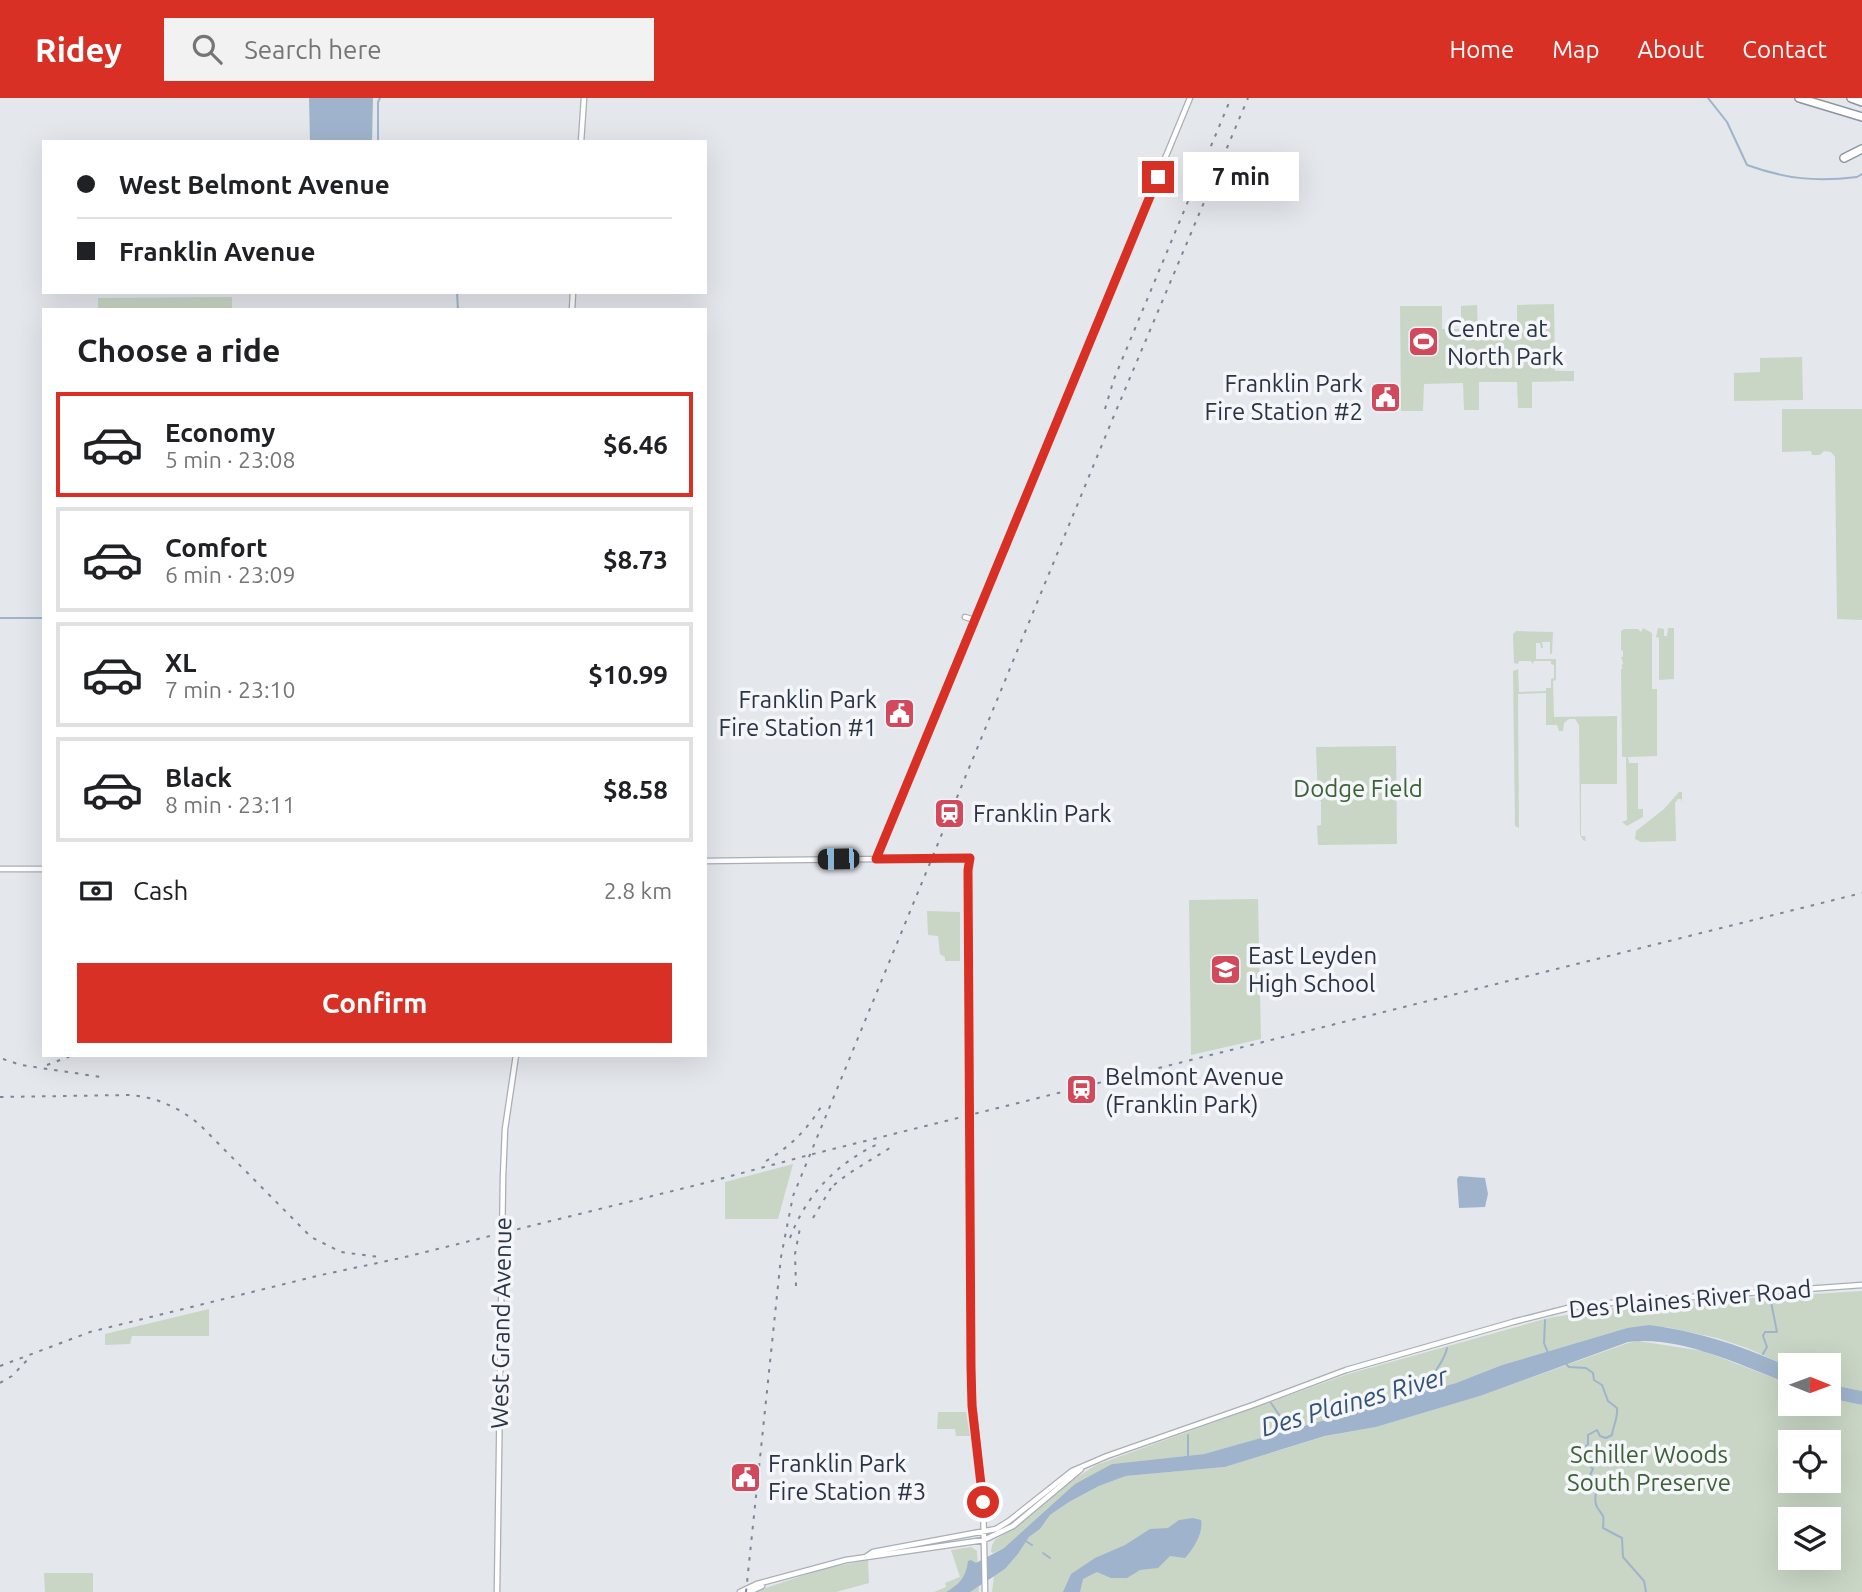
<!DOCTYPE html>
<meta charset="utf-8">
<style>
body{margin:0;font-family:Ubuntu,sans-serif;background:#f2f2f2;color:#202124;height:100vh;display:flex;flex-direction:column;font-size:26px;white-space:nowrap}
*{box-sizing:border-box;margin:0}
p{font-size:23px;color:#757577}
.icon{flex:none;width:38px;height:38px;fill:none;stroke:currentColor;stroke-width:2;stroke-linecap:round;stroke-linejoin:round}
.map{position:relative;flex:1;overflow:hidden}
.sheet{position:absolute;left:42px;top:210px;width:665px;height:749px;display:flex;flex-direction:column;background:#fff;border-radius:0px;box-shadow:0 7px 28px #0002}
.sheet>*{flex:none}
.guide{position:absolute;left:42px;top:42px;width:665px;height:154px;border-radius:0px;box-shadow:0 7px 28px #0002;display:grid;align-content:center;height:154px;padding:0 35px;background:#fff}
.needle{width:46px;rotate:91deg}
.fabs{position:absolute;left:1778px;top:1255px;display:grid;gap:14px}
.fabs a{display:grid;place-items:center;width:63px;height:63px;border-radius:0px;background:#fff;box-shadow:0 7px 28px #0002;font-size:35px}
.end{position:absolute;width:32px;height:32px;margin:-16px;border:9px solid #d93025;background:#fff;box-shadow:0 0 0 4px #fff}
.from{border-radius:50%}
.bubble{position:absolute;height:49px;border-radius:0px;background:#fff;box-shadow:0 7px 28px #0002;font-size:23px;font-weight:700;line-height:49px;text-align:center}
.car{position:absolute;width:21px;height:42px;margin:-21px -10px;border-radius:9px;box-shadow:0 0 5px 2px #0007;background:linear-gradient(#222 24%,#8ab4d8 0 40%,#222 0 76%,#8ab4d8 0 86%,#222 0)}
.guide b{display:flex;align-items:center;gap:24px;height:66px;font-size:26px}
.guide b+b{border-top:2px solid #e0e0e0}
.guide i{width:18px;height:18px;background:#202124}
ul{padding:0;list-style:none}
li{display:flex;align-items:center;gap:21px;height:105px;margin:0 14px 10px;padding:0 21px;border:4px solid #e0e0e0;border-radius:0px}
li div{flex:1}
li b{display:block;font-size:26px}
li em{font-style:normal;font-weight:700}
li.current{border-color:#d93025}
li>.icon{width:63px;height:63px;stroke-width:1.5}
h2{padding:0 35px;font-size:32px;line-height:84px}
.pay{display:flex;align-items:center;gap:18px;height:77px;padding:0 35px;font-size:26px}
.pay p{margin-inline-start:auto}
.cta{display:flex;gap:14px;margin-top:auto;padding:14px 35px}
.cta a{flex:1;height:80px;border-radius:0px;background:#d93025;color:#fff;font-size:28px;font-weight:700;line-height:80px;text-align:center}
header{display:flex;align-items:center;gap:42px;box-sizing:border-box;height:98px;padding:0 35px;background:#d93025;color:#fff}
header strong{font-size:33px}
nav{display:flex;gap:38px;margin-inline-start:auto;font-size:24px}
.search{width:490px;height:63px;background:#f2f2f2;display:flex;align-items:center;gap:18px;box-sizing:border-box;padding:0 24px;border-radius:0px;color:#757577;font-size:26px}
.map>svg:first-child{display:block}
</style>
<header>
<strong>Ridey</strong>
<div class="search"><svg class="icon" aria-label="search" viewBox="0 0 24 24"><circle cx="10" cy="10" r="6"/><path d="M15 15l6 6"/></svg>Search here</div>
<nav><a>Home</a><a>Map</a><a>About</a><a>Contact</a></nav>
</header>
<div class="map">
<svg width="1862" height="1494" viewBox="0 0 1862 1494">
<rect width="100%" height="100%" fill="#e4e7ec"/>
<path fill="#c9d6c5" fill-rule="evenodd" d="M 232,199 L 232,212 L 98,212 L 98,200 Z
M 1554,206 L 1555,273 L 1574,273 L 1574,283 L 1532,284 L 1532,310 L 1518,310 L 1517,284 L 1479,284 L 1479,312 L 1464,312 L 1463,285 L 1424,286 L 1423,313 L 1401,313 L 1400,208 L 1442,208 L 1442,231 L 1461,231 L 1461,208 L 1477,207 L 1478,233 L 1517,232 L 1517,207 Z
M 1802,259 L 1803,302 L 1734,303 L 1734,275 L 1760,274 L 1760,260 Z
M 1782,311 L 1862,311 L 1862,522 L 1837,521 L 1835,359 L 1831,354 L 1824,353 L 1820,357 L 1812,357 L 1811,353 L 1782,354 Z
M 1643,530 L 1652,535 L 1652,591 L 1657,591 L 1657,658 L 1628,659 L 1629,665 L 1638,665 L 1638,711 L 1643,711 L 1643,719 L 1627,728 L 1622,724 L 1627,722 L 1626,659 L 1622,659 L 1621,572 L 1623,569 L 1621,569 L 1623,565 L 1621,559 L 1623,559 L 1623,553 L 1621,552 L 1621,533 L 1624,531 L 1638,531 L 1641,534 Z
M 1658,530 L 1664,531 L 1664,538 L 1667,538 L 1668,530 L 1674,530 L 1674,581 L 1659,582 L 1659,540 L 1656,539 Z
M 1516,533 L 1553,534 L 1552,555 L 1550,557 L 1550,544 L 1542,544 L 1543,550 L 1541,550 L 1540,545 L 1536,545 L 1536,561 L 1556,561 L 1556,582 L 1553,583 L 1554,619 L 1617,618 L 1617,686 L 1581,686 L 1581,738 L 1585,738 L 1586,743 L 1583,742 L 1580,737 L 1579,627 L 1575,621 L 1569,621 L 1564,625 L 1563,633 L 1559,633 L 1557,627 L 1546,627 L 1546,595 L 1518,596 L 1519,730 L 1515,728 L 1513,573 L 1518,571 L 1519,594 L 1546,593 L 1546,590 L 1551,590 L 1551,581 L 1554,580 L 1554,567 L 1551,566 L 1551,563 L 1534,563 L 1533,566 L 1531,563 L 1519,563 L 1518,566 L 1514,565 L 1513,536 Z
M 1396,648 L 1397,746 L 1318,747 L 1317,728 L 1321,727 L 1321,703 L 1318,702 L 1316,649 Z
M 1679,694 L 1682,694 L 1682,704 L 1681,701 L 1678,701 L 1675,705 L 1676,743 L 1641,744 L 1635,741 L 1636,733 L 1664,711 Z
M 1258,801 L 1261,941 L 1191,957 L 1189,802 Z
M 927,813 L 960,814 L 960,863 L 945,863 L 945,859 L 940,856 L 938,838 L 928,837 Z
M 793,1066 L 778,1121 L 725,1121 L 725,1084 Z
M 1862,1193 L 1862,1293 L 1837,1288 L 1829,1284 L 1829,1267 L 1790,1269 L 1747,1250 L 1717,1240 L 1666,1229 L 1627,1230 L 1502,1267 L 1456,1285 L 1204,1356 L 1112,1366 L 1004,1450 L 993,1455 L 991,1454 L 992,1447 L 996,1441 L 1012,1432 L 1068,1385 L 1096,1367 L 1348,1276 L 1548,1220 L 1625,1208 Z
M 209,1211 L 209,1238 L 132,1238 L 130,1246 L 105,1247 L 105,1236 Z
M 1638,1243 L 1703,1253 L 1790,1286 L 1790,1306 L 1829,1306 L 1829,1300 L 1862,1307 L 1862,1494 L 992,1494 L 994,1478 L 1005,1471 L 1018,1456 L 1029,1439 L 1040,1431 L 1050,1417 L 1069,1404 L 1099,1388 L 1126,1378 L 1225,1369 L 1326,1338 L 1376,1329 L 1480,1298 L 1628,1245 ZM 1790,1344 L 1829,1344 L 1829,1382 L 1790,1382 ZM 1790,1421 L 1829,1421 L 1829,1460 L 1790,1460 Z
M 938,1314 L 966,1314 L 970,1338 L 956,1338 L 955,1331 L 937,1331 Z
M 971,1449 L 977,1453 L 979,1494 L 965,1494 L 958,1487 L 946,1494 L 934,1494 L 946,1489 L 945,1485 L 960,1479 L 951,1452 Z
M 868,1462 L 869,1485 L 836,1494 L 754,1494 L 822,1471 Z
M 44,1475 L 93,1475 L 93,1494 L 45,1494 Z"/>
<path fill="#9fb4cc" d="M 309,0 L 373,0 L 372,44 L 310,44 Z
M 1459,1078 L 1485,1080 L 1488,1096 L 1485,1109 L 1459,1110 L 1457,1081 Z
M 1649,1227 C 1699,1233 1744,1249 1790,1269 L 1790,1286 C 1742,1268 1680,1237 1628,1244 L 1480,1298 L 1376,1329 L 1325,1338 L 1225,1369 L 1126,1378 L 1099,1388 L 1069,1404 L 1050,1417 L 1040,1431 L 1029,1439 L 1018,1456 L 1005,1471 L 970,1494 L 946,1494 C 960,1486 966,1479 968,1463 L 971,1462 L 976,1465 L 1004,1450 L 1075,1386 L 1112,1366 L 1204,1356 L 1456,1285 L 1502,1267 L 1627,1230 Z
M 1829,1284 L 1837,1288 L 1862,1293 L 1862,1307 L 1829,1300 Z
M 1193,1420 L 1201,1422 C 1204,1434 1193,1452 1185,1460 L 1170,1458 L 1158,1470 L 1140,1472 L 1127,1480 L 1111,1480 L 1097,1474 L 1083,1481 L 1080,1494 L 1063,1494 L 1071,1476 L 1095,1460 L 1125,1447 L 1150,1431 L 1168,1430 L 1179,1422 Z"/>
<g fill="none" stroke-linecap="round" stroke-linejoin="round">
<path stroke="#9fb4cc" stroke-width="2" d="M 1708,0 L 1727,24 L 1747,67 C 1786,81 1816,84 1857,79 L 1862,76
M 378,44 L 378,4 L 380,0
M 457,194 L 458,212
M 0,520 L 44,520
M 1545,1222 L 1544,1245 L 1548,1255
M 1763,1256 L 1767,1249 L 1763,1238 L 1765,1234 L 1777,1234 L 1770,1199
M 1566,1266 L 1569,1269 L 1586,1270 L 1593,1275 L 1594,1282 L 1602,1287 L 1608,1303 L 1617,1310 C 1618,1321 1613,1328 1612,1337 L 1606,1340 L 1600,1338 L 1597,1332 L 1588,1337 L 1588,1346 L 1581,1354 L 1586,1364 L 1593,1371 L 1590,1377 C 1603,1390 1591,1398 1597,1409 C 1604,1420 1604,1415 1603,1430 L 1622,1440 L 1623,1459 L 1644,1483 L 1646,1494
M 1426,1295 C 1428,1277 1444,1267 1447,1250
M 1271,1305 L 1282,1321 L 1279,1328 L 1284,1334
M 1188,1361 L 1188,1337
M 1024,1442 L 1032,1447
M 1043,1455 L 1050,1460"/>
<defs>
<path id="secondary" d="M 581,44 L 584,0
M 572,212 L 573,194
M 965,519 L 974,522
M 876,760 L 1190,0
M 705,763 L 970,760 L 968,772 L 971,1269 L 973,1308 L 983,1400 L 985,1494
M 0,771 L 44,771
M 867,1458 L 873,1454 L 996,1431 L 1009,1423 L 1072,1373 L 1107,1358 L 1253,1307 L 1346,1272 L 1513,1224 L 1572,1209 L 1621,1204 L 1862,1187
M 497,1494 L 503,1079 L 505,1031 L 516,957
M 740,1494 L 757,1486 L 846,1462 L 984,1442 L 1013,1428 L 1081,1371
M 749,1494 L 762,1488"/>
<path id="motorway" d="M 1799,0 L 1862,19
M 1851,0 L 1862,4
M 1844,60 L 1862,51"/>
</defs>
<use href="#secondary" stroke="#a9aeb7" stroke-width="7"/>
<use href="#motorway" stroke="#8b94a3" stroke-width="10"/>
<use href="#secondary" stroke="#fff" stroke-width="4.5"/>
<use href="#motorway" stroke="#fff" stroke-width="7"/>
<path stroke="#7d8696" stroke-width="2" stroke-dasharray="3.5 7" stroke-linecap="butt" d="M 1105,311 L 1114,281 L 1231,0
M 3,961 L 21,967 L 101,979
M 47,967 L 73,957
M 0,999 L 128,997 C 155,998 180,1010 200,1027 L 311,1139 L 341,1154 L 379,1159
M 766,1063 C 790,1049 808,1031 822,1007
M 834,1087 L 848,1076 L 893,1048
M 813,1120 L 831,1090
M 790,1140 C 806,1097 837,1065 878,1046
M 796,1188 L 795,1156 L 800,1130
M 0,1268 L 90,1234 L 321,1177 L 401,1160 L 705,1085 L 809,1057 L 1862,795
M 0,1285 L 12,1278 L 31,1258
M 746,1494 L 781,1159 L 793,1098 L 1113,320 L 1248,0"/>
</g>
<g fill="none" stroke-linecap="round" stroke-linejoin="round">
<path stroke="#d93025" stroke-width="9" d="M 983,1404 L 972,1308 L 971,1269 L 968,772 L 970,760 L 876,761 L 1158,79"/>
</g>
<defs>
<symbol id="stadium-square" viewBox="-11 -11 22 22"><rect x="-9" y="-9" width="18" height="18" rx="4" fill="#d1495b" stroke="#f4f6f9"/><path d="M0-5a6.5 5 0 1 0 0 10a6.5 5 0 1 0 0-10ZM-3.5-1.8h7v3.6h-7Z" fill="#fff"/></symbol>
<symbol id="civic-square" viewBox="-11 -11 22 22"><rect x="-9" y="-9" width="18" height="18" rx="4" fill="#d1495b" stroke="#f4f6f9"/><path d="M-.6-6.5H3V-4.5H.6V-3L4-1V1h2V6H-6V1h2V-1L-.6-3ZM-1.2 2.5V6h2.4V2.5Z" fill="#fff"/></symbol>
<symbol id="station-square" viewBox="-11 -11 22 22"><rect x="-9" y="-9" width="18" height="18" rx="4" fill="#d1495b" stroke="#f4f6f9"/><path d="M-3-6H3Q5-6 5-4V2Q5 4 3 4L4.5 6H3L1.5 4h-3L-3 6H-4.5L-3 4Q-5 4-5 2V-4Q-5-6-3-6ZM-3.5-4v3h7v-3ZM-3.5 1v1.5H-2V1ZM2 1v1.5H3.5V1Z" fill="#fff"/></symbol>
<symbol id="school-square" viewBox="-11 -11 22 22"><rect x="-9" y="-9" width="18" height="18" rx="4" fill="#d1495b" stroke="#f4f6f9"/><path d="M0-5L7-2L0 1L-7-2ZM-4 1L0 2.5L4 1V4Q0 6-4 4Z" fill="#fff"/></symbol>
</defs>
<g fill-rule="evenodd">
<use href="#stadium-square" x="1406" y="226" width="35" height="35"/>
<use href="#civic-square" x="1368" y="282" width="35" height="35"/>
<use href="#civic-square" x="882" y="598" width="35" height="35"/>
<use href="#station-square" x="932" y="698" width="35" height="35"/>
<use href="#school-square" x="1208" y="854" width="35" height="35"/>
<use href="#station-square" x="1064" y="974" width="35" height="35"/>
<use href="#civic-square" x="728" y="1362" width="35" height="35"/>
</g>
<g text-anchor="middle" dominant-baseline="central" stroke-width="7" stroke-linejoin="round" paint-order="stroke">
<g font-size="24" fill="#2b3445" stroke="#f4f6f9" text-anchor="start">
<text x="1447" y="230">Centre at<tspan x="1447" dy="28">North Park</tspan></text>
<text x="1363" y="285" text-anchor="end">Franklin Park<tspan x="1363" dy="28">Fire Station #2</tspan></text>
<text x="877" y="601" text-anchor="end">Franklin Park<tspan x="877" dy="28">Fire Station #1</tspan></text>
<text x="973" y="715">Franklin Park</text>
<text x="1248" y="857">East Leyden<tspan x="1248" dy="28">High School</tspan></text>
<text x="1105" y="978">Belmont Avenue<tspan x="1105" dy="28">(Franklin Park)</tspan></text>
<text x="768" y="1365">Franklin Park<tspan x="768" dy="28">Fire Station #3</tspan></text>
</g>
<g font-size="24" fill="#3f6138" stroke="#f4f6f9">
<text x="1358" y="690">Dodge Field</text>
<text x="1649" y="1356">Schiller Woods<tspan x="1649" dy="28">South Preserve</tspan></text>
</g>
<g font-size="24" fill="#2b3445" stroke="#f4f6f9">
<text transform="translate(1690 1201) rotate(-5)">Des Plaines River Road</text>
<text transform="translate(501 1225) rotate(-89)">West Grand Avenue</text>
</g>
<g font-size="26" font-style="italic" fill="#34527a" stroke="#f4f6f9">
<text transform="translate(1354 1303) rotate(-16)">Des Plaines River</text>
</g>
</g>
</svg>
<div class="fabs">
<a><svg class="needle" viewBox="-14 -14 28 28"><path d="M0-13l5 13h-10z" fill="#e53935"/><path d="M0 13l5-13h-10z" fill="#757577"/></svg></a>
<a><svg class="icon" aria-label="locate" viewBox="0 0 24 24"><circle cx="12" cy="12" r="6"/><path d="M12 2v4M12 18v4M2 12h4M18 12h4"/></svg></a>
<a><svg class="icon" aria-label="layers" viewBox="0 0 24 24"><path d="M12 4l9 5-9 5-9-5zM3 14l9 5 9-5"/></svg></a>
</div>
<i class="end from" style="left:983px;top:1404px"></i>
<i class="end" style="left:1158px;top:79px"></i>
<div class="bubble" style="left:1183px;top:54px;width:116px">7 min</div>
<i class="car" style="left:838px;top:761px;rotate:269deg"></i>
<div class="guide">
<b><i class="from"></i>West Belmont Avenue</b>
<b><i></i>Franklin Avenue</b>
</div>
<section class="sheet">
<h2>Choose a ride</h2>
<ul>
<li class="current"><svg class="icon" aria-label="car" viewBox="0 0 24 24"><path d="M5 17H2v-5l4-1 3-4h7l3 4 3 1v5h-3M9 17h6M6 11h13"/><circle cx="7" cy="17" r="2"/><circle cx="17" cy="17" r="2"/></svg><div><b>Economy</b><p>5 min · 23:08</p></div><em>$6.46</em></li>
<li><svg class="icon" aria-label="car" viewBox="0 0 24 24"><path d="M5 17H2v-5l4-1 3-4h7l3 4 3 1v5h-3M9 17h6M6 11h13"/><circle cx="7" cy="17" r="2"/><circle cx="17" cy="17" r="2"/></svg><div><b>Comfort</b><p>6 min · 23:09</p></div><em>$8.73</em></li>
<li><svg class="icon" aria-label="car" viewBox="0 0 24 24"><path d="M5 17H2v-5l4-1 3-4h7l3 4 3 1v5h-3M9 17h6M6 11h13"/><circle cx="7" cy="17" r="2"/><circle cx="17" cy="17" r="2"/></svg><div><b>XL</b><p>7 min · 23:10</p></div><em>$10.99</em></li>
<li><svg class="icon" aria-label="car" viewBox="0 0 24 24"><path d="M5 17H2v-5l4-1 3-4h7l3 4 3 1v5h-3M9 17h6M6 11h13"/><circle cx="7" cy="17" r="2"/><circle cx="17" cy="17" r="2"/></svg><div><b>Black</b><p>8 min · 23:11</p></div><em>$8.58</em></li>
</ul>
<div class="pay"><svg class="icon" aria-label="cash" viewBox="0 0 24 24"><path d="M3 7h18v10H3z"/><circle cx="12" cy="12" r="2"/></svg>Cash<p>2.8 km</p></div>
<div class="cta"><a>Confirm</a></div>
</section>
</div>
